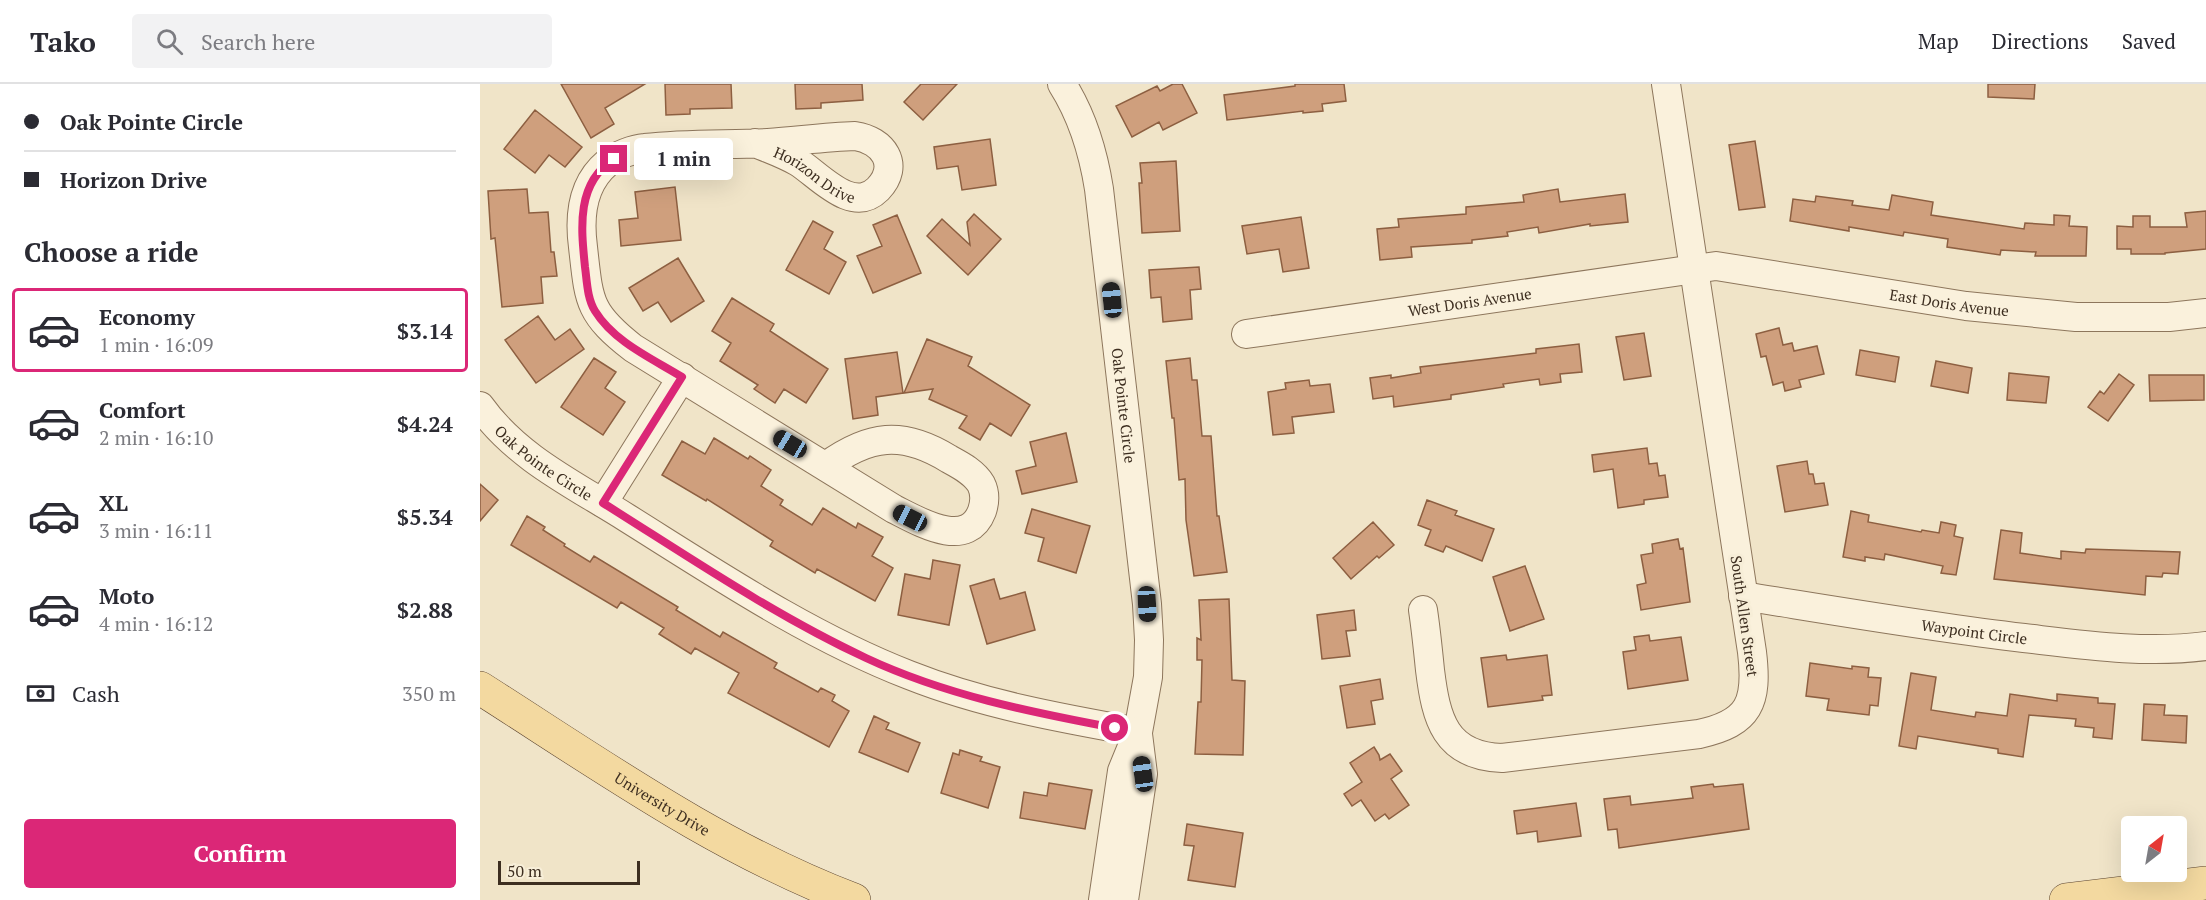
<!DOCTYPE html>
<meta charset="utf-8">
<style>
body{margin:0;font-family:"PT Serif",serif;background:#f2f2f3;color:#2b2b33;height:100vh;display:flex;flex-direction:column;font-size:22px;white-space:nowrap}
*{box-sizing:border-box;margin:0}
p{font-size:20px;color:#7c7c81}
.icon{flex:none;width:33px;height:33px;fill:none;stroke:currentColor;stroke-width:2;stroke-linecap:round;stroke-linejoin:round}
.map{position:relative;flex:1;overflow:hidden}
.side{display:flex;flex-direction:column;background:#fff;width:480px}
.side>*{flex:none}
.hud{display:grid;align-content:center;height:132px;padding:0 24px;background:#fff}
.needle{width:39px;rotate:31deg}
.tools{position:absolute;left:1641px;top:732px;display:grid;gap:12px}
.tools a{display:grid;place-items:center;width:66px;height:66px;border-radius:6px;background:#fff;box-shadow:0 6px 24px #0002;font-size:30px}
.scale{position:absolute;left:18px;bottom:15px;width:142px;box-sizing:border-box;padding-left:6px;border:3px solid #3d2e20;border-top:0;font-size:16px;line-height:21px;white-space:nowrap;color:#3d2e20;-webkit-text-stroke:4px #f7eed8;paint-order:stroke}
.end{position:absolute;width:27px;height:27px;margin:-14px;border:8px solid #db2777;background:#fff;box-shadow:0 0 0 3px #fff}
.from{border-radius:50%}
.bubble{position:absolute;height:42px;border-radius:6px;background:#fff;box-shadow:0 6px 24px #0002;font-size:20px;font-weight:700;line-height:42px;text-align:center}
.car{position:absolute;width:18px;height:36px;margin:-18px -9px;border-radius:8px;box-shadow:0 0 4px 2px #0007;background:linear-gradient(#222 24%,#8ab4d8 0 40%,#222 0 76%,#8ab4d8 0 86%,#222 0)}
.hud b{display:flex;align-items:center;gap:21px;height:57px;font-size:22px}
.hud b+b{border-top:2px solid #e1e1e2}
.hud i{width:15px;height:15px;background:#2b2b33}
ul{padding:0;list-style:none}
li{display:flex;align-items:center;gap:18px;height:84px;margin:0 12px 9px;padding:0 12px;border:3px solid transparent;border-radius:6px}
li div{flex:1}
li b{display:block;font-size:22px}
li em{font-style:normal;font-weight:700}
li.selected{border-color:#db2777}
li>.icon{width:54px;height:54px;stroke-width:1.5}
h2{padding:0 24px;font-size:27px;line-height:72px}
.pay{display:flex;align-items:center;gap:15px;height:66px;padding:0 24px;font-size:22px}
.pay p{margin-inline-start:auto}
.action{display:flex;gap:12px;margin-top:auto;padding:12px 24px}
.action a{flex:1;height:69px;border-radius:6px;background:#db2777;color:#fff;font-size:24px;font-weight:700;line-height:69px;text-align:center}
header{display:flex;align-items:center;gap:36px;box-sizing:border-box;height:84px;padding:0 30px;background:#fff;border-bottom:2px solid #e1e1e2}
header strong{font-size:28px}
nav{display:flex;gap:33px;margin-inline-start:auto;font-size:21px}
.search{width:420px;height:54px;background:#f2f2f3;display:flex;align-items:center;gap:15px;box-sizing:border-box;padding:0 21px;border-radius:6px;color:#7c7c81;font-size:22px}
main{display:flex;flex:1;min-height:0}
.map>svg:first-child{display:block}
</style>
<header>
<strong>Tako</strong>
<div class="search"><svg class="icon" aria-label="search" viewBox="0 0 24 24"><circle cx="10" cy="10" r="6"/><path d="M15 15l6 6"/></svg>Search here</div>
<nav><a>Map</a><a>Directions</a><a>Saved</a></nav>
</header>
<main>
<section class="side">
<div class="hud">
<b><i class="from"></i>Oak Pointe Circle</b>
<b><i></i>Horizon Drive</b>
</div>
<h2>Choose a ride</h2>
<ul>
<li class="selected"><svg class="icon" aria-label="car" viewBox="0 0 24 24"><path d="M5 17H2v-5l4-1 3-4h7l3 4 3 1v5h-3M9 17h6M6 11h13"/><circle cx="7" cy="17" r="2"/><circle cx="17" cy="17" r="2"/></svg><div><b>Economy</b><p>1 min · 16:09</p></div><em>$3.14</em></li>
<li><svg class="icon" aria-label="car" viewBox="0 0 24 24"><path d="M5 17H2v-5l4-1 3-4h7l3 4 3 1v5h-3M9 17h6M6 11h13"/><circle cx="7" cy="17" r="2"/><circle cx="17" cy="17" r="2"/></svg><div><b>Comfort</b><p>2 min · 16:10</p></div><em>$4.24</em></li>
<li><svg class="icon" aria-label="car" viewBox="0 0 24 24"><path d="M5 17H2v-5l4-1 3-4h7l3 4 3 1v5h-3M9 17h6M6 11h13"/><circle cx="7" cy="17" r="2"/><circle cx="17" cy="17" r="2"/></svg><div><b>XL</b><p>3 min · 16:11</p></div><em>$5.34</em></li>
<li><svg class="icon" aria-label="car" viewBox="0 0 24 24"><path d="M5 17H2v-5l4-1 3-4h7l3 4 3 1v5h-3M9 17h6M6 11h13"/><circle cx="7" cy="17" r="2"/><circle cx="17" cy="17" r="2"/></svg><div><b>Moto</b><p>4 min · 16:12</p></div><em>$2.88</em></li>
</ul>
<div class="pay"><svg class="icon" aria-label="cash" viewBox="0 0 24 24"><path d="M3 7h18v10H3z"/><circle cx="12" cy="12" r="2"/></svg>Cash<p>350 m</p></div>
<div class="action"><a>Confirm</a></div>
</section>
<div class="map">
<svg width="1726" height="816" viewBox="0 0 1726 816">
<rect width="100%" height="100%" fill="#f0e4c8"/>
<path fill="#cf9f7d" stroke="#8d5f41" stroke-width="1.5" d="M 81,0 L 165,0 L 125,24 L 134,40 L 111,54 Z
M 185,0 L 251,0 L 252,24 L 210,25 L 210,30 L 186,31 Z
M 315,0 L 382,0 L 383,16 L 341,19 L 341,24 L 316,25 Z
M 441,0 L 477,0 L 443,36 L 424,18 Z
M 693,0 L 702,0 L 717,29 L 683,46 L 679,38 L 652,53 L 636,22 L 677,2 L 680,7 Z
M 815,0 L 864,0 L 866,17 L 842,20 L 843,27 L 823,29 L 823,27 L 747,36 L 744,11 L 815,2 Z
M 1508,0 L 1555,0 L 1554,15 L 1508,13 Z
M 55,26 L 102,63 L 85,83 L 69,71 L 55,89 L 24,65 Z
M 510,55 L 516,101 L 482,106 L 478,82 L 457,85 L 454,63 Z
M 1275,57 L 1285,123 L 1259,126 L 1249,61 Z
M 696,77 L 700,147 L 662,149 L 659,99 L 662,99 L 660,79 Z
M 195,103 L 201,156 L 141,162 L 139,136 L 158,134 L 155,108 Z
M 47,105 L 49,129 L 68,128 L 71,168 L 74,168 L 77,192 L 61,193 L 63,219 L 22,223 L 15,154 L 11,155 L 8,107 Z
M 1078,105 L 1080,118 L 1145,110 L 1148,138 L 1110,142 L 1110,140 L 1059,149 L 1058,143 L 1027,148 L 1028,152 L 992,156 L 992,159 L 931,163 L 932,173 L 900,176 L 897,145 L 919,143 L 918,135 L 986,130 L 986,123 L 1044,118 L 1043,111 Z
M 1412,111 L 1453,118 L 1451,131 L 1544,145 L 1545,139 L 1574,141 L 1574,131 L 1590,132 L 1589,142 L 1607,143 L 1606,172 L 1555,172 L 1556,168 L 1521,166 L 1520,171 L 1467,163 L 1468,155 L 1424,148 L 1423,152 L 1369,143 L 1369,147 L 1310,137 L 1313,115 L 1335,118 L 1336,112 L 1373,117 L 1372,121 L 1409,126 Z
M 1726,127 L 1726,165 L 1685,169 L 1685,170 L 1651,170 L 1651,165 L 1637,165 L 1637,142 L 1653,143 L 1653,132 L 1670,132 L 1670,143 L 1707,143 L 1705,129 Z
M 494,130 L 521,155 L 488,191 L 447,152 L 462,135 L 490,161 L 487,138 Z
M 417,131 L 441,189 L 393,209 L 377,172 L 402,162 L 393,141 Z
M 821,133 L 829,184 L 803,188 L 799,165 L 767,170 L 762,142 Z
M 333,137 L 353,148 L 344,165 L 366,178 L 349,210 L 306,186 Z
M 198,174 L 224,217 L 191,238 L 178,218 L 163,227 L 149,204 Z
M 719,183 L 721,205 L 710,206 L 712,235 L 683,238 L 681,213 L 671,214 L 669,186 Z
M 252,214 L 294,240 L 290,247 L 348,285 L 326,319 L 304,305 L 295,319 L 274,305 L 278,301 L 240,277 L 251,259 L 232,247 Z
M 58,232 L 75,256 L 90,245 L 104,265 L 56,299 L 25,256 Z
M 1299,244 L 1303,261 L 1312,259 L 1314,267 L 1337,262 L 1344,290 L 1319,296 L 1321,303 L 1305,307 L 1303,298 L 1293,301 L 1286,272 L 1281,273 L 1276,250 Z
M 1164,249 L 1171,292 L 1144,296 L 1136,253 Z
M 447,255 L 492,273 L 488,282 L 550,321 L 531,352 L 510,339 L 500,356 L 479,344 L 487,332 L 449,315 L 453,305 L 424,309 Z
M 1099,260 L 1102,288 L 1080,290 L 1081,298 L 1060,301 L 1059,295 L 1023,300 L 1024,303 L 971,311 L 971,315 L 914,323 L 913,312 L 893,315 L 890,294 L 911,291 L 911,294 L 941,289 L 940,283 L 1056,269 L 1056,265 Z
M 1380,266 L 1419,273 L 1415,298 L 1376,291 Z
M 417,268 L 423,309 L 396,313 L 398,331 L 373,335 L 365,275 Z
M 114,274 L 136,288 L 125,304 L 145,318 L 123,351 L 81,323 Z
M 710,274 L 712,296 L 717,296 L 722,352 L 731,352 L 737,432 L 739,432 L 747,488 L 714,492 L 706,436 L 705,395 L 699,396 L 694,334 L 692,334 L 686,277 Z
M 1456,277 L 1492,284 L 1488,309 L 1451,302 Z
M 1529,289 L 1569,293 L 1566,319 L 1527,316 Z
M 1639,290 L 1654,301 L 1628,337 L 1608,323 L 1620,307 L 1624,310 Z
M 1669,291 L 1724,291 L 1724,316 L 1670,317 Z
M 829,296 L 830,302 L 850,300 L 854,328 L 812,333 L 814,349 L 793,351 L 788,308 L 806,305 L 805,299 Z
M 586,349 L 597,398 L 542,410 L 536,387 L 556,382 L 550,358 Z
M 234,354 L 268,375 L 270,372 L 291,386 L 281,402 L 303,416 L 300,421 L 332,441 L 343,424 L 376,444 L 378,439 L 403,453 L 392,472 L 413,484 L 395,517 L 337,485 L 335,489 L 290,462 L 293,457 L 227,415 L 226,417 L 182,391 L 202,357 L 225,370 Z
M 1167,364 L 1169,380 L 1177,379 L 1179,392 L 1185,391 L 1188,413 L 1164,416 L 1164,420 L 1138,424 L 1133,385 L 1114,388 L 1112,371 Z
M 1327,377 L 1329,390 L 1333,390 L 1335,400 L 1344,399 L 1348,421 L 1305,428 L 1297,382 Z
M 0,400 L 18,416 L 0,437 Z
M 947,416 L 977,427 L 975,431 L 1014,445 L 1002,477 L 966,462 L 963,468 L 945,461 L 951,446 L 938,441 Z
M 552,425 L 610,442 L 596,489 L 558,477 L 564,454 L 545,449 Z
M 1371,427 L 1389,431 L 1388,438 L 1441,448 L 1442,446 L 1459,449 L 1461,438 L 1476,441 L 1474,452 L 1483,454 L 1476,491 L 1461,489 L 1463,482 L 1405,470 L 1404,476 L 1385,473 L 1385,477 L 1363,473 Z
M 47,432 L 65,443 L 63,446 L 85,460 L 84,462 L 110,478 L 114,472 L 198,523 L 196,526 L 240,553 L 243,548 L 297,579 L 294,584 L 338,608 L 341,604 L 355,611 L 352,617 L 369,627 L 349,663 L 248,609 L 259,589 L 215,564 L 211,570 L 179,550 L 184,544 L 141,518 L 137,524 L 31,461 Z
M 893,438 L 914,461 L 899,474 L 897,472 L 871,495 L 853,474 Z
M 1521,446 L 1542,449 L 1540,469 L 1581,475 L 1581,467 L 1605,469 L 1606,465 L 1700,468 L 1698,490 L 1683,489 L 1682,493 L 1666,492 L 1665,511 L 1514,495 Z
M 1198,455 L 1200,465 L 1203,464 L 1210,518 L 1161,526 L 1157,501 L 1166,499 L 1161,471 L 1173,469 L 1172,460 Z
M 453,476 L 480,481 L 469,541 L 418,531 L 425,490 L 450,495 Z
M 1045,482 L 1064,535 L 1030,547 L 1013,493 Z
M 514,495 L 520,515 L 545,508 L 555,546 L 507,560 L 490,502 Z
M 749,515 L 752,596 L 765,597 L 763,671 L 715,670 L 718,618 L 721,618 L 722,576 L 717,576 L 717,554 L 721,556 L 719,516 Z
M 874,526 L 876,546 L 866,547 L 870,572 L 842,575 L 837,531 Z
M 1169,551 L 1170,557 L 1201,553 L 1208,596 L 1148,605 L 1143,568 L 1156,566 L 1154,553 Z
M 1026,571 L 1027,576 L 1067,571 L 1072,611 L 1062,612 L 1063,616 L 1008,623 L 1001,574 Z
M 1330,579 L 1372,585 L 1372,582 L 1389,584 L 1388,593 L 1401,594 L 1398,622 L 1390,621 L 1389,631 L 1347,626 L 1349,615 L 1326,612 Z
M 1431,589 L 1456,593 L 1451,626 L 1495,633 L 1496,628 L 1527,632 L 1530,610 L 1577,617 L 1577,610 L 1618,614 L 1618,619 L 1635,620 L 1632,655 L 1613,653 L 1614,644 L 1595,642 L 1596,635 L 1549,631 L 1543,673 L 1518,669 L 1518,665 L 1438,652 L 1436,665 L 1419,662 Z
M 900,595 L 903,615 L 891,617 L 895,640 L 867,644 L 860,602 Z
M 1664,620 L 1685,621 L 1684,631 L 1707,632 L 1706,659 L 1662,656 Z
M 394,632 L 409,639 L 406,645 L 440,659 L 428,688 L 379,668 Z
M 894,663 L 899,671 L 900,676 L 910,670 L 922,687 L 911,695 L 929,721 L 909,735 L 905,730 L 895,737 L 881,716 L 872,722 L 864,710 L 882,698 L 870,679 Z
M 480,666 L 502,673 L 500,677 L 520,683 L 508,724 L 461,709 L 473,669 L 479,671 Z
M 569,699 L 612,706 L 605,745 L 540,734 L 544,708 L 567,712 Z
M 1233,700 L 1234,703 L 1263,700 L 1269,745 L 1139,764 L 1137,745 L 1128,746 L 1124,715 L 1150,712 L 1151,721 L 1213,714 L 1211,703 Z
M 1096,719 L 1101,752 L 1058,758 L 1057,747 L 1037,750 L 1034,727 Z
M 707,740 L 763,749 L 755,803 L 708,796 L 714,762 L 704,761 Z"/>
<g fill="none" stroke-linecap="round" stroke-linejoin="round">
<defs>
<g id="minor">
<path id="s1" d="M 582,0 C 603,33 613,67 619,105 L 667,520 L 669,556 L 668,593 L 658,648 L 642,687 L 623,816"/>
<path id="s2" d="M 275,59 C 290,65 304,70 318,78 C 339,91 372,131 398,105 C 421,81 403,56 375,52 C 346,53 317,57 288,59 C 248,61 206,59 165,64 C 153,65 137,71 127,79 C 102,100 99,133 103,163 C 109,217 108,229 153,264 L 414,425 C 438,437 487,467 502,427 C 505,418 505,408 501,400 C 494,388 480,381 469,375 C 422,346 389,351 346,382"/>
<path id="s3" d="M 766,250 L 1236,182 L 1486,222 L 1596,233 L 1689,233 L 1726,229"/>
<path id="s4" d="M 0,322 C 37,374 95,401 147,434 C 238,491 329,552 429,591 C 502,620 580,634 658,648"/>
<path d="M 123,419 L 202,293"/>
<path id="s5" d="M 1263,512 C 1357,527 1450,543 1544,554 C 1604,561 1666,570 1726,562"/>
<path d="M 943,526 C 946,546 948,566 950,586 C 956,635 965,672 1022,674 L 1219,650 C 1270,639 1278,618 1272,568 L 1186,0"/>
<path d="M 644,816 L 663,690 L 658,650"/>
</g>
<g id="major">
<path id="s6" d="M 0,604 C 121,681 239,765 374,816"/>
<path d="M 1586,816 L 1726,799"/>
</g>
</defs>
<use href="#minor" stroke="#8d765c" stroke-width="30"/>
<use href="#major" stroke="#5b4430" stroke-width="34"/>
<use href="#minor" stroke="#faf1dc" stroke-width="28"/>
<use href="#major" stroke="#f3d9a0" stroke-width="33"/>
</g>
<g fill="none" stroke-linecap="round" stroke-linejoin="round">
<path stroke="#db2777" stroke-width="8" d="M 134,75 C 96,99 101,144 105,183 C 107,197 107,214 115,227 C 134,258 173,275 202,293 L 123,419 C 209,473 294,531 386,574 C 465,611 550,628 635,644"/>
</g>
<g text-anchor="middle" dominant-baseline="central" stroke-width="6" stroke-linejoin="round" paint-order="stroke">
<g font-size="15" fill="#3d2e20" stroke="#f7eed8">
<text stroke="none"><textPath href="#s2" startOffset="68">Horizon Drive</textPath></text>
<text stroke="none"><textPath href="#s3" startOffset="226">West Doris Avenue</textPath></text>
<text stroke="none"><textPath href="#s3" startOffset="711">East Doris Avenue</textPath></text>
<text stroke="none"><textPath href="#s1" startOffset="330">Oak Pointe Circle</textPath></text>
<text stroke="none"><textPath href="#s4" startOffset="86">Oak Pointe Circle</textPath></text>
<text transform="translate(1265 532) rotate(82)">South Allen Street</text>
<text stroke="none"><textPath href="#s5" startOffset="234">Waypoint Circle</textPath></text>
<text stroke="none"><textPath href="#s6" startOffset="216">University Drive</textPath></text>
</g>
</g>
</svg>
<div class="tools">
<a><svg class="needle" viewBox="-14 -14 28 28"><path d="M0-13l5 13h-10z" fill="#e53935"/><path d="M0 13l5-13h-10z" fill="#7c7c81"/></svg></a>
</div>
<div class="scale">50 m</div>
<i class="end from" style="left:635px;top:644px"></i>
<i class="end" style="left:134px;top:75px"></i>
<div class="bubble" style="left:154px;top:54px;width:99px">1 min</div>
<i class="car" style="left:632px;top:216px;rotate:354deg"></i>
<i class="car" style="left:310px;top:360px;rotate:301deg"></i>
<i class="car" style="left:430px;top:434px;rotate:297deg"></i>
<i class="car" style="left:667px;top:520px;rotate:177deg"></i>
<i class="car" style="left:663px;top:690px;rotate:352deg"></i>
</div>
</main>
